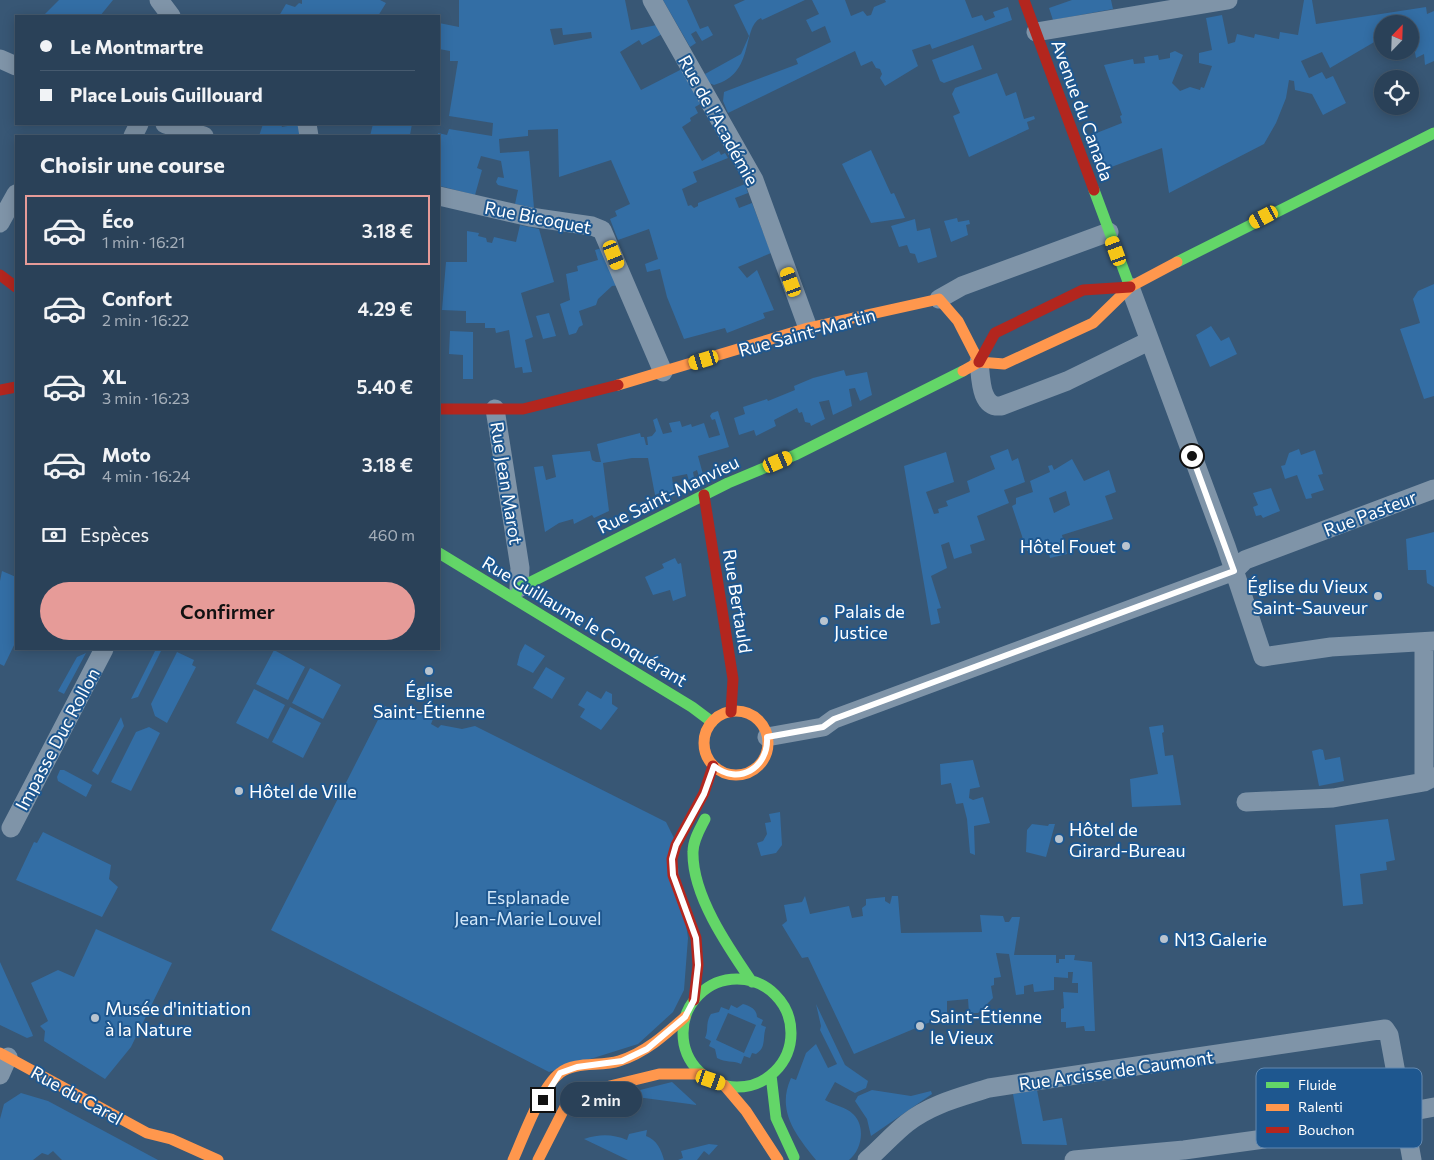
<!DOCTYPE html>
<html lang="fr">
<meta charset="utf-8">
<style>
body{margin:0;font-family:Commissioner,sans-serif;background:#32485e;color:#f1f3f6;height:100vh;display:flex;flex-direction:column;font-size:19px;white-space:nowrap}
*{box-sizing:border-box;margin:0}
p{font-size:16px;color:#a5afba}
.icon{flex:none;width:28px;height:28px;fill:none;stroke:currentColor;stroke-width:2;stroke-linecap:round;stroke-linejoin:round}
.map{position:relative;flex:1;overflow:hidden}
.panel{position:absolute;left:15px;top:135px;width:425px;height:515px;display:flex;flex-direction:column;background:#2a4158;border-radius:0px;box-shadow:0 2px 12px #0003,0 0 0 1px #465a6e}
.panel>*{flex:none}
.banner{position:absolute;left:15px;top:15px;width:425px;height:110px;border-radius:0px;box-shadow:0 2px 12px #0003,0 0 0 1px #465a6e;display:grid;align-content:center;height:110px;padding:0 25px;background:#2a4158}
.needle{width:32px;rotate:23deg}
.fabs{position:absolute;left:1374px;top:15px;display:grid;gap:10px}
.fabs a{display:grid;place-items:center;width:45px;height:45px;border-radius:50%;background:#2a4158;box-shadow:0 2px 12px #0003,0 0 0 1px #465a6e;font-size:25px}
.end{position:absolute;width:22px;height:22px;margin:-11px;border:6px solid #fff;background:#111;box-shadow:0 0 0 2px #111}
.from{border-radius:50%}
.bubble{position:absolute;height:35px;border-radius:18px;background:#2a4158;box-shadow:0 2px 12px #0003,0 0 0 1px #465a6e;font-size:16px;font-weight:600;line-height:35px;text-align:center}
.car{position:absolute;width:15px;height:30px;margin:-15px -8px;border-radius:6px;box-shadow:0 0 4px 1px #0007;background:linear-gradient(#f5c518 24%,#345 0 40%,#f5c518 0 76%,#345 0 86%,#f5c518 0)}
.banner b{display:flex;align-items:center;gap:18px;height:48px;font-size:19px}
.banner b+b{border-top:1px solid #465a6e}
.banner i{width:12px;height:12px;background:#f1f3f6}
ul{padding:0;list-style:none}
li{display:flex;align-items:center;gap:15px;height:70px;margin:0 10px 8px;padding:0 15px;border:2px solid transparent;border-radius:0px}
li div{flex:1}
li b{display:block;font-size:19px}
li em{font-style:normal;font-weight:600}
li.on{border-color:#e69b98}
li>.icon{width:45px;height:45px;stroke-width:1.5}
h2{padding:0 25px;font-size:22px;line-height:60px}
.pay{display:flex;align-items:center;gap:12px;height:55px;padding:0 25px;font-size:19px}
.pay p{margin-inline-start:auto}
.cta{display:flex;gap:10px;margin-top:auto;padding:10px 25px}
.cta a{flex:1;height:58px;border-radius:30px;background:#e69b98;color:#111;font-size:20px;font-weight:600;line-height:58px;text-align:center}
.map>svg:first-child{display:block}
</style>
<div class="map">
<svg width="1434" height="1160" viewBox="0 0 1434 1160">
<rect width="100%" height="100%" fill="#385775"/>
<path fill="#336ea5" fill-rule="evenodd" d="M 59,0 L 113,0 L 100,16 L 43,16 Z
M 302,0 L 380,0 L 386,3 L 378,16 L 279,16 L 286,4 L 295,7 L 299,3 L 302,4 Z
M 459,0 L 625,0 L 631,30 L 657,25 L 662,34 L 642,45 L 639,40 L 620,52 L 641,90 L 682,69 L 702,103 L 695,107 L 698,113 L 690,118 L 691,121 L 682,127 L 702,161 L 719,151 L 721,155 L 725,153 L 728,158 L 693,172 L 697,182 L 682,189 L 688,206 L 691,205 L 694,208 L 698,206 L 698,203 L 745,184 L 748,193 L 735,198 L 739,208 L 752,203 L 771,253 L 738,267 L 747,278 L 757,270 L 774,310 L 763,313 L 765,318 L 727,333 L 725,328 L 684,339 L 667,297 L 660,269 L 647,272 L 645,264 L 658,259 L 649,229 L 618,240 L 610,219 L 617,216 L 615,211 L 630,204 L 611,160 L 559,177 L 558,129 L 528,130 L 528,136 L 499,139 L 500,153 L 529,151 L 534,208 L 515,204 L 518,190 L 498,185 L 496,182 L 498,177 L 504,178 L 501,161 L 481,156 L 477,168 L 482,170 L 475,195 L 440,186 L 441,167 L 439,166 L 438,133 L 447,135 L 449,129 L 492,136 L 493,123 L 449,116 L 458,61 L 450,61 L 450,51 L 439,49 L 439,23 L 459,27 ZM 562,28 L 563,35 L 591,32 L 592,38 L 554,45 L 550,29 Z
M 663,0 L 687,0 L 700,29 L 708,26 L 713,35 L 702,41 L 696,31 L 691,34 L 696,43 L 690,47 Z
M 745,0 L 805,0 L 762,20 L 761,18 C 741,27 756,74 714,85 L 709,83 L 705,74 L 741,54 L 749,36 L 734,5 Z
M 812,0 L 845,0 L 851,16 L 863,11 L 867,16 L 871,15 L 874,7 L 886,2 L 885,0 L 965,0 L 972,18 L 982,15 L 985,21 L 995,17 L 993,12 L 1008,7 L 1012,20 L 932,49 L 930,44 L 912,50 L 918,66 L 885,86 L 880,78 L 882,74 L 880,69 L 876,68 L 872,61 L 861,66 L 855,51 L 728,113 L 723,101 L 724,92 L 798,64 L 796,59 L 831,42 L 825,26 L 812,32 L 806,20 L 819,14 Z
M 1072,0 L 1111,0 L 1113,9 L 1053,20 L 1049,8 Z
M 1304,0 L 1312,0 L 1316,24 L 1426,7 L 1427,14 L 1434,11 L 1434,61 L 1425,65 L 1424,54 L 1416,58 L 1410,24 L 1382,24 L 1382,42 L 1378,44 L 1376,41 L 1330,68 L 1322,52 L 1301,61 L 1309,78 L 1322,72 L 1326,79 L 1333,76 L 1346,103 L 1323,115 L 1312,94 L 1295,90 L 1294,81 L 1289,80 L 1286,98 L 1276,123 L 1264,144 L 1169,193 L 1162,148 L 1106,169 L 1094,134 L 1122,123 L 1120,116 L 1122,115 L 1104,65 L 1133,59 L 1134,64 L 1145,63 L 1144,57 L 1158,55 L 1159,60 L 1170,58 L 1170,53 L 1175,51 L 1183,55 L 1172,83 L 1180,91 L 1190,87 L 1200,90 L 1201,87 L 1204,88 L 1212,66 L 1199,63 L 1199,53 L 1212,50 L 1206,18 L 1222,15 L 1228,44 L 1235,42 L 1237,34 L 1254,38 L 1255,34 L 1279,39 L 1280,32 L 1298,35 Z
M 973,45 L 982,69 L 944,83 L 940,81 L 932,60 Z
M 997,73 L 1006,96 L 1016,92 L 1024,119 L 1034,116 L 1035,119 L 1027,122 L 1029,129 L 969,157 L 953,116 L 960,113 L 952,94 L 955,88 Z
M 263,124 L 281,124 L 282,127 L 298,124 L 301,136 L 259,136 Z
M 373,124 L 412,124 L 410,135 L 413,136 L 370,136 Z
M 871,150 L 891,194 L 894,193 L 905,218 L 871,223 L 842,164 Z
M 957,218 L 958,222 L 969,220 L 970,224 L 966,225 L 968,235 L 951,242 L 944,221 Z
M 915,219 L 917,231 L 930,228 L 937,257 L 918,263 L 915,254 L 910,253 L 907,245 L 899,247 L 891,226 Z
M 520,225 L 539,229 L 554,282 L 521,293 L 533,337 L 525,340 L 532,372 L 523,373 L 522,367 L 515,368 L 509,330 L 496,333 L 495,328 L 485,328 L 485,323 L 466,323 L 466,311 L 442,310 L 446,262 L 467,262 L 467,231 L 479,233 L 478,236 L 486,238 L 487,242 L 492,243 L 494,237 L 516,242 Z
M 602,248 L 620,285 L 612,286 L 598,299 L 596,305 L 579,311 L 583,325 L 579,327 L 576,333 L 569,335 L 560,304 L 570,300 L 566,274 L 578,271 L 577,266 L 598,260 L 595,250 Z
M 1434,284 L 1434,396 L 1424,399 L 1400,329 L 1420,323 L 1413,299 L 1418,291 Z
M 549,313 L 556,336 L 543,339 L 536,316 Z
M 1211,326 L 1221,341 L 1229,337 L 1237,354 L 1210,367 L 1196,335 Z
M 450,331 L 473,332 L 473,379 L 463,379 L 463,355 L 449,354 Z
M 844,370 L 846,376 L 867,372 L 872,395 L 860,401 L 855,388 L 849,389 L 852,406 L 833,415 L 829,400 L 819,402 L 825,419 L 811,426 L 810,423 L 805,422 L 802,412 L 799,413 L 797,408 L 774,420 L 776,426 L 756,436 L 754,430 L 739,435 L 734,418 L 745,414 L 743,407 L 767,399 L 768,401 L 795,390 L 794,386 L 813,378 Z
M 718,411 L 729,447 L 698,456 L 704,478 L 700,480 L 697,470 L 693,472 L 695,483 L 690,485 L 687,474 L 672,477 L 674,493 L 665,497 L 662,492 L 655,495 L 648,458 L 632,458 L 603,463 L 609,511 L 594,518 L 592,515 L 574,524 L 573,519 L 559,523 L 545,532 L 534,467 L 543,466 L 546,480 L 556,477 L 552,455 L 590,451 L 592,460 L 596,462 L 601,462 L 597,444 L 640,433 L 641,437 L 644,437 L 646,445 L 648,445 L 647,437 L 652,436 L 656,431 L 653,420 L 657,418 L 663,434 L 672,432 L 669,423 L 680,421 L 682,427 L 691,424 L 692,427 L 704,423 L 709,438 L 720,435 L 715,419 L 712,420 L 710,416 L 712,413 Z
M 1008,449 L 1012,461 L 1018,458 L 1025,482 L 1004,490 L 1009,503 L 977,516 L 985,540 L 970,545 L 972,553 L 954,559 L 949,542 L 941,545 L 947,568 L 931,576 L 941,608 L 937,609 L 940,623 L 931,625 L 904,466 L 946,452 L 954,482 L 926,492 L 934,514 L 939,513 L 938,509 L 948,506 L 946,501 L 970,492 L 967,481 L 995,469 L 990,456 Z
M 1299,449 L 1301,455 L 1315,450 L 1323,474 L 1318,475 L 1324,490 L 1311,494 L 1312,498 L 1306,499 L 1297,475 L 1285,479 L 1281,466 L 1285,465 L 1289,453 Z
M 1072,459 L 1084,481 L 1109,470 L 1116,492 L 1105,496 L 1113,519 L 1062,535 L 1067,554 L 1050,558 L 1048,549 L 1042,546 L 1027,551 L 1012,506 L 1016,504 L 1016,498 L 1033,492 L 1030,481 L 1050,472 L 1048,466 L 1052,465 L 1054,470 ZM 1066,491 L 1070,505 L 1054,513 L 1049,498 Z
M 1271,488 L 1280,511 L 1263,518 L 1261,515 L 1256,516 L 1253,507 L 1258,505 L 1253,493 Z
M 1434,532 L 1434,587 L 1427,583 L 1426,570 L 1408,570 L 1406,539 Z
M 675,558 L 678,564 L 681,563 L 686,596 L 673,601 L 670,590 L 653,595 L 645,577 L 664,568 L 662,564 Z
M 2,571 L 16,577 L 16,641 L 4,666 L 0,664 L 0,581 Z
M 525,644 L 545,656 L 533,673 L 517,665 L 520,653 Z
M 156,649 L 162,649 L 138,697 L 131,699 Z
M 274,650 L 305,667 L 288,700 L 256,684 Z
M 177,652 L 194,660 L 192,665 L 196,667 L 167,723 L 155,716 L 151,704 Z
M 86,653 L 64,694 L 58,691 L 77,657 Z
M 546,667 L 565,678 L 552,699 L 533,688 Z
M 310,668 L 341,685 L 323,719 L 292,703 Z
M 254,689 L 285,705 L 268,739 L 236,723 Z
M 587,691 L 601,699 L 606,691 L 612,694 L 612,704 L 618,708 L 601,730 L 580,717 L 585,709 L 578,705 Z
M 385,706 L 411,720 L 416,711 L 433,719 L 431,724 L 438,728 L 441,725 L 462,729 L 475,726 L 666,822 L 674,838 L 688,938 L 684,990 L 673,1012 L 638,1044 L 549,1072 L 271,930 Z
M 290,707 L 321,723 L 303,758 L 272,742 Z
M 121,717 L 124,726 L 98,775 L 92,771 Z
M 1163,725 L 1164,732 L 1162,733 L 1165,756 L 1173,755 L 1181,805 L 1132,807 L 1130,779 L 1158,774 L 1149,727 Z
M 149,727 L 160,733 L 131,791 L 111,782 L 136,732 Z
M 1320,749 L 1323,750 L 1325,760 L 1340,757 L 1344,781 L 1319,786 L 1312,751 Z
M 973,760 L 980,787 L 970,789 L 969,798 L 973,800 L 983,797 L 990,823 L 974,826 L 975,855 L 970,853 L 967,819 L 963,803 L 956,804 L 951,783 L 941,785 L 940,764 Z
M 60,770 L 64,770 L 92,785 L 86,797 L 58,781 L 57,777 Z
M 780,812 L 782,845 L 776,853 L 761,856 L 757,843 L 763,841 L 767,834 L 765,823 L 771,822 L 769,814 Z
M 1388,819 L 1395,860 L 1386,862 L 1387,870 L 1360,874 L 1363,904 L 1343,906 L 1335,825 Z
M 1032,824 L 1048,826 L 1049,824 L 1055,824 L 1046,857 L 1026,852 L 1027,830 Z
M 43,832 L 111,865 L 109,879 L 118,887 L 102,917 L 16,880 L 34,842 L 37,843 Z
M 805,896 L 810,914 L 849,906 L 852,918 L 863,916 L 862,908 L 866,905 L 866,899 L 885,897 L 885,901 L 890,904 L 892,896 L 898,896 L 901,933 L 982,932 L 980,915 L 1003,916 L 1005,922 L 1009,922 L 1012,917 L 1020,917 L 1014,955 L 1056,955 L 1056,963 L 1059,963 L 1059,959 L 1065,959 L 1065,955 L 1075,955 L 1074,960 L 1092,962 L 1095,1031 L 1085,1031 L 1084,1026 L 1066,1028 L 1066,1022 L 1061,1022 L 1061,1009 L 1064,1008 L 1063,992 L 1078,993 L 1078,983 L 1072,983 L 1073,972 L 1068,972 L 1068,978 L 1054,977 L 1054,990 L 1034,992 L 1033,984 L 1024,986 L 1024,994 L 1016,995 L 1009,954 L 996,953 L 1001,977 L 994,978 L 994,985 L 991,986 L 993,998 L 978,1013 L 969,1013 L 968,999 L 947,1001 L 947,1015 L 854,1054 L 808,957 L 802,958 L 782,925 L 787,921 L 784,905 L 802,902 Z
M 96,929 L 172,963 L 131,1047 L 105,1079 L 44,1041 L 45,1031 L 40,1026 L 48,1021 L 31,983 L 58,970 L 74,977 Z
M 0,962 L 32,1033 L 33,1036 L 27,1038 L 0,1025 Z
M 816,1004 L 845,1065 L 868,1081 L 866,1088 L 855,1093 L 835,1082 L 825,1100 C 833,1105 846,1107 853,1114 C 866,1126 862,1150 849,1160 L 816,1160 C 796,1135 776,1111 791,1078 L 796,1080 L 806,1053 L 816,1044 L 828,1068 L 837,1064 L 820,1030 L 821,1026 Z
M 731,1005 L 737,1008 L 743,1004 C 750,1006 757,1009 757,1017 L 763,1020 L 761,1025 L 766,1027 C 762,1038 767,1047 756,1054 L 752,1053 L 750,1058 L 744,1056 L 741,1064 C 732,1060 726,1063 717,1058 L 715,1049 L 709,1046 L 711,1041 L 705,1038 C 709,1030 705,1023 711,1014 L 719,1012 L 721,1007 L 729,1010 ZM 728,1013 L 756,1025 L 744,1053 L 716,1040 Z
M 672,1082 L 697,1105 L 629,1096 L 628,1093 Z
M 872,1090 L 911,1096 L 931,1091 L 932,1094 L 871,1136 L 867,1119 L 855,1101 L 858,1096 Z
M 1037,1090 L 1043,1121 L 1062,1118 L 1067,1145 L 1022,1144 L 1013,1094 Z
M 21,1093 L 48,1101 L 158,1160 L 62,1160 L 53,1151 L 48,1155 L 42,1153 L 33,1160 L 0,1160 L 0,1119 L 4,1104 Z
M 647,1130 L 646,1136 C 657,1140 661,1149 664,1160 L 628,1160 L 584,1139 C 600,1134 612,1134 627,1140 L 629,1134 Z
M 709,1144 L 718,1145 L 709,1155 L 704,1151 L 697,1160 L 678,1160 L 683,1158 L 681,1151 Z"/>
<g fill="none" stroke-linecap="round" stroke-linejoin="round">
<path stroke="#7f94a8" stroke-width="19" d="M 159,0 L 171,16
M 652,0 L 754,180 L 808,328
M 1036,32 L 1228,0
M 0,59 L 16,66
M 165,124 L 204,136
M 307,124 L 309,136
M 133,136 L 139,124
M 439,196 L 530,217 L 592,226 L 602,230 L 663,372
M 0,223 L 16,194
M 1130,287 L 1226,546 L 1263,657 L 1331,647 L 1434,641
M 939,299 L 962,286 L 1109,232
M 979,362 C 981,378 980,408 1001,406 L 1067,381 L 1149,341
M 495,409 L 520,568 L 519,588
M 1424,642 L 1424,782
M 767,737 L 823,727 L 834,719 L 1234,571 L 1245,560 L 1434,489
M 1246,802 L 1333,798 L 1424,782 L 1434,777
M 11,828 L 104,649
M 0,1075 L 8,1057
M 867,1160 C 881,1148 893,1134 907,1123 C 931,1104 961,1097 989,1088 L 1385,1029 L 1389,1035 L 1412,1160
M 1074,1160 L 1184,1150 L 1264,1139 L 1434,1107"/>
<path stroke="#63d668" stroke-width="11" d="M 1094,190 L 1130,287
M 1177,262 L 1434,133
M 439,553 L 692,707 L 712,722
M 514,598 L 519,588 L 728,483 L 795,455 L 963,371
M 705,819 C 700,829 693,840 693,852 C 692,895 728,947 752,982
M683 1033a54 54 0 1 1 108 0a54 54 0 1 1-108 0Z
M 771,1075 L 776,1118 L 794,1157"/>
<path stroke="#ff974d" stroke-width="11" d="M 963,371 L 979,362 L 1004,364 L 1093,323 L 1130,287 L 1177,262
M 618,385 L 808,328 L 939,299 L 958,321 L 979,362
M704 743a32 32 0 1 1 64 0a32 32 0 1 1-64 0Z
M 0,1053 L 147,1133 L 171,1139 L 218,1160
M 724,1085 L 746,1111 L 778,1160
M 513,1160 C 523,1138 541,1087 560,1073 C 575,1061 601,1067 619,1061 C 645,1053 665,1035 685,1017
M 538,1160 L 566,1105 L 577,1094 L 659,1074 L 702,1074"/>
<path stroke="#b3261e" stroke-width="11" d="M 1024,0 L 1094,190
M 0,275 L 16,287
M 979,362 L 995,333 L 1083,290 L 1130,287
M 0,390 L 16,387
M 439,409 L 523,409 L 618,385
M 704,495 L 733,679 L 731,712
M 694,1000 L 698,965 L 696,938 L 673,875 L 672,859 L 676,845 L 704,793 L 713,766"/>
</g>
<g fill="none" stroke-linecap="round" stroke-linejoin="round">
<path stroke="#fff" stroke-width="6" d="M 543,1100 L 560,1073 L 577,1067 L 622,1061 L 647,1049 L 685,1017 L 694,1000 L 698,965 L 696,938 L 673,875 L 672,859 L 676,845 L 704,794 L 714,766 C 738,786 769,768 767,737 L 823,727 L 834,719 L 1234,571 L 1192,456"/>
</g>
<g fill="#b9c4cf" stroke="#1e578f" stroke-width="2">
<circle cx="1126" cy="546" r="5"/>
<circle cx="1378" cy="596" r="5"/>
<circle cx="824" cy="621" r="5"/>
<circle cx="429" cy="671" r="5"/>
<circle cx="239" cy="791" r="5"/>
<circle cx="1059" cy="839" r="5"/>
<circle cx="1164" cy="939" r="5"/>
<circle cx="95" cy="1018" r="5"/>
<circle cx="920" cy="1026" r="5"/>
</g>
<g text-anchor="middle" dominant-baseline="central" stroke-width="4" stroke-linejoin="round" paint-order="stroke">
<g font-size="18" fill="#fff" stroke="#1e578f">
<text transform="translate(1083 110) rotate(70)">Avenue du Canada</text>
<text transform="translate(719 120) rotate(61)">Rue de l'Académie</text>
<text transform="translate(538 217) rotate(11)">Rue Bicoquet</text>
<text transform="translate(807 332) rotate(-15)">Rue Saint-Martin</text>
<text transform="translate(507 483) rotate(81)">Rue Jean Marot</text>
<text transform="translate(668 494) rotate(-26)">Rue Saint-Manvieu</text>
<text transform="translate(1370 513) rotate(-21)">Rue Pasteur</text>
<text transform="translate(738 601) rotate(81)">Rue Bertauld</text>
<text transform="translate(585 621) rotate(31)">Rue Guillaume le Conquérant</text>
<text transform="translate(57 739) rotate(-62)">Impasse Duc Rollon</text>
<text transform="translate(1116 1070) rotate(-8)">Rue Arcisse de Caumont</text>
<text transform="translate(77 1095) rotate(29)">Rue du Carel</text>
</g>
<g font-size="18" fill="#fff" stroke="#1e578f" text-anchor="start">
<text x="1116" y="546" text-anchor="end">Hôtel Fouet</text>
<text x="1368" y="586" text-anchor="end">Église du Vieux<tspan x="1368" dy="21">Saint-Sauveur</tspan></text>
<text x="834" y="611">Palais de<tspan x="834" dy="21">Justice</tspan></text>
<text x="429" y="690" text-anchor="middle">Église<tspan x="429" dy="21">Saint-Étienne</tspan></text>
<text x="249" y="791">Hôtel de Ville</text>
<text x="1069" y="829">Hôtel de<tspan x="1069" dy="21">Girard-Bureau</tspan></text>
<text x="1174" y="939">N13 Galerie</text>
<text x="105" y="1008">Musée d'initiation<tspan x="105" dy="21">à la Nature</tspan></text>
<text x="930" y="1016">Saint-Étienne<tspan x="930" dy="21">le Vieux</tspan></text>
</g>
<g font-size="18" fill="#d2e7f9" stroke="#1e578f">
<text x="528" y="897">Esplanade<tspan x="528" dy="21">Jean-Marie Louvel</tspan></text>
</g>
</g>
<rect x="1256" y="1068" width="166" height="80" rx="8" fill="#1e578f" stroke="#6289b1" stroke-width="1"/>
<rect x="1266" y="1082" width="23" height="6" fill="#63d668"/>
<rect x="1266" y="1104" width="23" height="7" fill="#ff974d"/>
<rect x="1266" y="1127" width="23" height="6" fill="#b3261e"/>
<g font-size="14" fill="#fff">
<text x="1298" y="1090">Fluide</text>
<text x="1298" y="1112">Ralenti</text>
<text x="1298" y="1135">Bouchon</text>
</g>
</svg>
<div class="fabs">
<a><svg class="needle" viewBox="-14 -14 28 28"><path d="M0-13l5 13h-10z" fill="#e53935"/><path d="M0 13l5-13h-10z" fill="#a5afba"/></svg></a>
<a><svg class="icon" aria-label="locate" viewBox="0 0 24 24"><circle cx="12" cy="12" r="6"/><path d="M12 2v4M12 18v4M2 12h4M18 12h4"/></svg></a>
</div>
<i class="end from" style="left:1192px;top:456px"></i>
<i class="end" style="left:543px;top:1100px"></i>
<div class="bubble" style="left:560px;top:1082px;width:82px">2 min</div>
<i class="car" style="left:1264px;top:217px;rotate:242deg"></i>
<i class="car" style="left:1116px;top:251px;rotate:340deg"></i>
<i class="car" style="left:614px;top:255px;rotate:158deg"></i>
<i class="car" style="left:791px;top:282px;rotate:340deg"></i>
<i class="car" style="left:704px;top:360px;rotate:253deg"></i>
<i class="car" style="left:778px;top:462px;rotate:67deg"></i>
<i class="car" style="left:711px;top:1080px;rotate:109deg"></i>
<div class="banner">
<b><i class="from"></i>Le Montmartre</b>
<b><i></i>Place Louis Guillouard</b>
</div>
<section class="panel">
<h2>Choisir une course</h2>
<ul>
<li class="on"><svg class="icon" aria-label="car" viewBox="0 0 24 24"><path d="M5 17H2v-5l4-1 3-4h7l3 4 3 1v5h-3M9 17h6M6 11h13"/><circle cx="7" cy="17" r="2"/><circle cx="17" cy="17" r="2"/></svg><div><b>Éco</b><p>1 min · 16:21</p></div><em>3.18 €</em></li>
<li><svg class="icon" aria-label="car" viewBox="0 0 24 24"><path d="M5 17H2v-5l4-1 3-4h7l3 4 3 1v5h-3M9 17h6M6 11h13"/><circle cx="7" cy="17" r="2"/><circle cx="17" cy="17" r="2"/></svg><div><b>Confort</b><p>2 min · 16:22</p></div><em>4.29 €</em></li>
<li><svg class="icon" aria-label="car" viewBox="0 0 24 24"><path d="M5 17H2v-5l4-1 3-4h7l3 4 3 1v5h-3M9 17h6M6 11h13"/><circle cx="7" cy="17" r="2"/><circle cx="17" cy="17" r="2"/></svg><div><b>XL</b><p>3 min · 16:23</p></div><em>5.40 €</em></li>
<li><svg class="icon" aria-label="car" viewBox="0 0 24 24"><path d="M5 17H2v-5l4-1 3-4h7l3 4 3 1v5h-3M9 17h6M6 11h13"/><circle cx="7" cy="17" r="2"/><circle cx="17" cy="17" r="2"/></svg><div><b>Moto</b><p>4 min · 16:24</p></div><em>3.18 €</em></li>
</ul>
<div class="pay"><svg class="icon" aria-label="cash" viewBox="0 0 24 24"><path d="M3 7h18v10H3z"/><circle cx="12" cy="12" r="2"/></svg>Espèces<p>460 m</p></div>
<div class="cta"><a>Confirmer</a></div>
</section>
</div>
